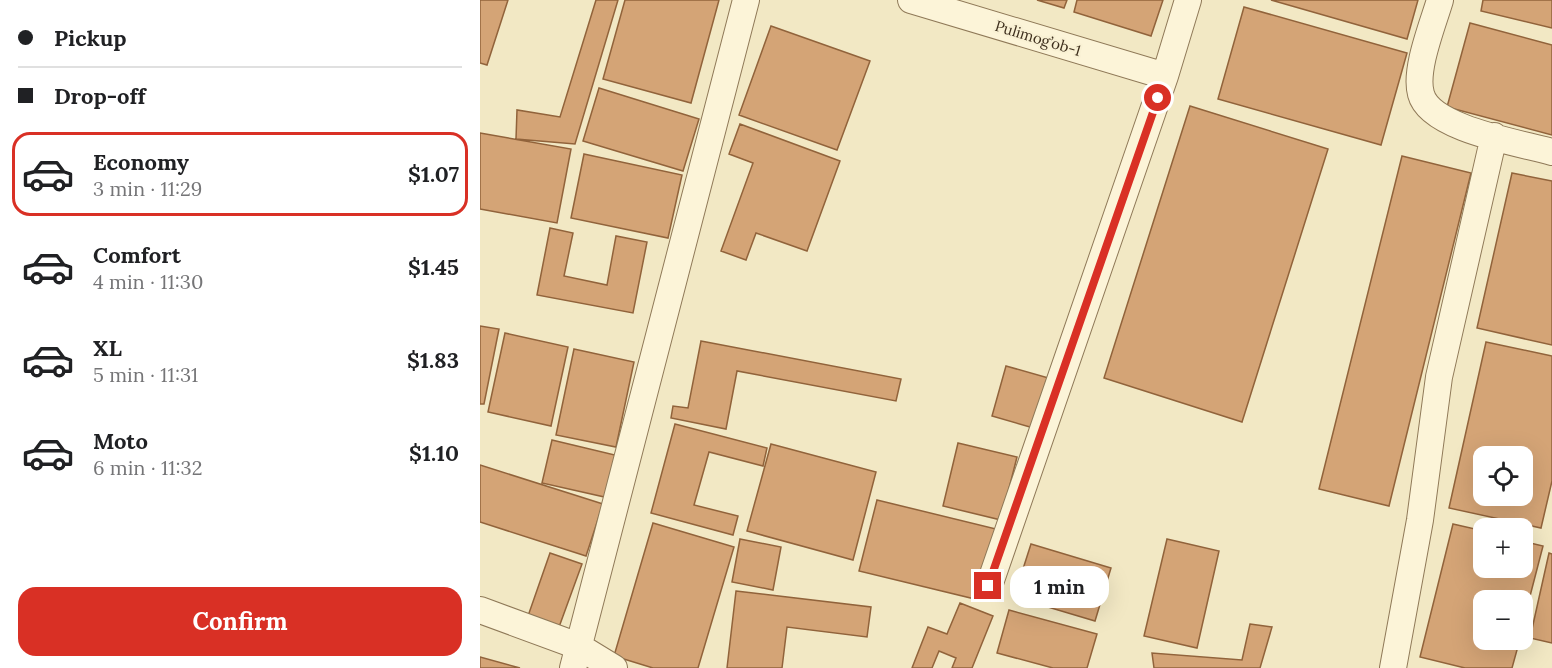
<!DOCTYPE html>
<meta charset="utf-8">
<style>
body{margin:0;font-family:Lora,serif;background:#f6f6f6;color:#202124;height:100vh;display:flex;flex-direction:column;font-size:22px;white-space:nowrap}
*{box-sizing:border-box;margin:0}
p{font-size:20px;color:#757577}
.icon{flex:none;width:33px;height:33px;fill:none;stroke:currentColor;stroke-width:2;stroke-linecap:round;stroke-linejoin:round}
.map{position:relative;flex:1;overflow:hidden}
.drawer{display:flex;flex-direction:column;background:#fff;width:480px}
.drawer>*{flex:none}
.guide{display:grid;align-content:center;height:132px;padding:0 18px;background:#fff}
.controls{position:absolute;left:993px;top:446px;display:grid;gap:12px}
.controls a{display:grid;place-items:center;width:60px;height:60px;border-radius:12px;background:#fff;box-shadow:0 6px 24px #0002;font-size:30px}
.end{position:absolute;width:27px;height:27px;margin:-14px;border:8px solid #d93025;background:#fff;box-shadow:0 0 0 3px #fff}
.from{border-radius:50%}
.bubble{position:absolute;height:42px;border-radius:18px;background:#fff;box-shadow:0 6px 24px #0002;font-size:20px;font-weight:700;line-height:42px;text-align:center}
.guide b{display:flex;align-items:center;gap:21px;height:57px;font-size:22px}
.guide b+b{border-top:2px solid #e0e0e0}
.guide i{width:15px;height:15px;background:#202124}
ul{padding:0;list-style:none}
li{display:flex;align-items:center;gap:18px;height:84px;margin:0 12px 9px;padding:0 6px;border:3px solid transparent;border-radius:18px}
li div{flex:1}
li b{display:block;font-size:22px}
li em{font-style:normal;font-weight:700}
li.current{border-color:#d93025}
li>.icon{width:54px;height:54px;stroke-width:1.5}
.primary-button{display:flex;gap:12px;margin-top:auto;padding:12px 18px}
.primary-button a{flex:1;height:69px;border-radius:18px;background:#d93025;color:#fff;font-size:24px;font-weight:700;line-height:69px;text-align:center}
main{display:flex;flex:1;min-height:0}
.map>svg:first-child{display:block}
</style>
<main>
<section class="drawer">
<div class="guide">
<b><i class="from"></i>Pickup</b>
<b><i></i>Drop-off</b>
</div>
<ul>
<li class="current"><svg class="icon" aria-label="car" viewBox="0 0 24 24"><path d="M5 17H2v-5l4-1 3-4h7l3 4 3 1v5h-3M9 17h6M6 11h13"/><circle cx="7" cy="17" r="2"/><circle cx="17" cy="17" r="2"/></svg><div><b>Economy</b><p>3 min · 11:29</p></div><em>$1.07</em></li>
<li><svg class="icon" aria-label="car" viewBox="0 0 24 24"><path d="M5 17H2v-5l4-1 3-4h7l3 4 3 1v5h-3M9 17h6M6 11h13"/><circle cx="7" cy="17" r="2"/><circle cx="17" cy="17" r="2"/></svg><div><b>Comfort</b><p>4 min · 11:30</p></div><em>$1.45</em></li>
<li><svg class="icon" aria-label="car" viewBox="0 0 24 24"><path d="M5 17H2v-5l4-1 3-4h7l3 4 3 1v5h-3M9 17h6M6 11h13"/><circle cx="7" cy="17" r="2"/><circle cx="17" cy="17" r="2"/></svg><div><b>XL</b><p>5 min · 11:31</p></div><em>$1.83</em></li>
<li><svg class="icon" aria-label="car" viewBox="0 0 24 24"><path d="M5 17H2v-5l4-1 3-4h7l3 4 3 1v5h-3M9 17h6M6 11h13"/><circle cx="7" cy="17" r="2"/><circle cx="17" cy="17" r="2"/></svg><div><b>Moto</b><p>6 min · 11:32</p></div><em>$1.10</em></li>
</ul>
<div class="primary-button"><a>Confirm</a></div>
</section>
<div class="map">
<svg width="1072" height="668" viewBox="0 0 1072 668">
<rect width="100%" height="100%" fill="#f2e8c4"/>
<path fill="#d4a476" stroke="#91633b" stroke-width="1.5" fill-rule="evenodd" d="M 0,0 L 28,0 L 7,65 L 0,63 Z
M 116,0 L 138,0 L 95,144 L 36,139 L 37,110 L 80,117 Z
M 145,0 L 239,0 L 211,103 L 123,79 Z
M 557,0 L 587,0 L 584,8 Z
M 597,0 L 683,0 L 671,36 L 594,12 Z
M 791,0 L 938,0 L 927,39 Z
M 1003,0 L 1072,0 L 1072,28 L 1001,11 Z
M 764,7 L 927,53 L 901,145 L 738,99 Z
M 990,23 L 1072,45 L 1072,135 L 967,107 Z
M 291,26 L 390,61 L 357,150 L 259,115 Z
M 119,88 L 219,119 L 203,171 L 103,141 Z
M 710,106 L 848,149 L 762,422 L 624,378 Z
M 260,124 L 360,161 L 327,251 L 276,233 L 266,260 L 241,251 L 273,163 L 249,154 Z
M 0,133 L 91,149 L 77,223 L 0,209 Z
M 104,154 L 202,175 L 188,238 L 91,218 Z
M 922,156 L 991,173 L 909,506 L 839,489 Z
M 1032,173 L 1072,181 L 1072,345 L 997,328 Z
M 70,228 L 93,233 L 84,276 L 127,285 L 136,236 L 167,242 L 153,313 L 57,295 Z
M 0,326 L 19,329 L 4,404 L 0,404 Z
M 25,333 L 88,347 L 71,426 L 8,412 Z
M 221,341 L 421,379 L 416,401 L 257,371 L 246,429 L 191,418 L 193,406 L 208,408 Z
M 1006,342 L 1072,356 L 1072,481 L 1061,528 L 969,508 ZM 1004,456 L 1042,456 L 1042,495 L 1004,495 Z
M 94,349 L 154,362 L 136,447 L 76,435 Z
M 526,366 L 572,379 L 557,429 L 512,416 Z
M 195,424 L 287,448 L 283,466 L 229,452 L 214,505 L 258,516 L 253,535 L 171,513 Z
M 72,440 L 139,456 L 129,498 L 62,483 Z
M 478,443 L 537,457 L 521,520 L 463,506 Z
M 291,444 L 396,472 L 373,560 L 267,531 Z
M 0,465 L 123,504 L 106,556 L 0,522 Z
M 397,500 L 516,529 L 499,600 L 379,571 Z
M 173,523 L 254,547 L 218,668 L 173,668 L 134,656 Z
M 973,524 L 1004,531 L 1004,567 L 1042,567 L 1042,541 L 1063,546 L 1042,627 L 1042,600 L 1004,600 L 1004,639 L 1040,639 L 1032,668 L 985,668 L 940,657 Z
M 260,539 L 301,547 L 293,590 L 252,582 Z
M 687,539 L 739,551 L 717,648 L 664,636 Z
M 551,544 L 631,568 L 615,621 L 534,597 Z
M 70,553 L 102,564 L 79,627 L 48,616 Z
M 1069,553 L 1072,554 L 1072,643 L 1050,638 Z
M 256,591 L 391,607 L 387,637 L 307,627 L 302,668 L 247,668 Z
M 480,603 L 513,616 L 492,668 L 472,668 L 476,658 L 459,651 L 452,668 L 432,668 L 448,627 L 467,634 Z
M 529,610 L 617,634 L 607,668 L 573,668 L 517,653 Z
M 770,624 L 792,627 L 780,668 L 674,668 L 672,653 L 762,660 Z
M 0,657 L 40,668 L 0,668 Z"/>
<g fill="none" stroke-linecap="round" stroke-linejoin="round">
<defs>
<path id="street" d="M 431,0 L 685,76
M 960,0 C 953,24 934,70 941,94 C 950,129 1041,143 1072,152
M 509,586 L 685,76 L 708,0
M 0,610 L 98,646 L 134,668
M 93,668 L 266,0
M 913,668 L 940,520 L 959,377 L 1014,136"/>
</defs>
<use href="#street" stroke="#8f7958" stroke-width="28"/>
<use href="#street" stroke="#fcf4d8" stroke-width="26"/>
</g>
<g fill="none" stroke-linecap="round" stroke-linejoin="round">
<path stroke="#d93025" stroke-width="8" d="M 508,586 L 678,98"/>
</g>
<g text-anchor="middle" dominant-baseline="central" stroke-width="4.5" stroke-linejoin="round" paint-order="stroke">
<g font-size="15" fill="#3e2f1d" stroke="#f9f1d4">
<text transform="translate(558 38) rotate(17)">Pulimog’ob-1</text>
</g>
</g>
</svg>
<div class="controls">
<a><svg class="icon" aria-label="locate" viewBox="0 0 24 24"><circle cx="12" cy="12" r="6"/><path d="M12 2v4M12 18v4M2 12h4M18 12h4"/></svg></a>
<a>+</a>
<a>−</a>
</div>
<i class="end from" style="left:678px;top:98px"></i>
<i class="end" style="left:508px;top:586px"></i>
<div class="bubble" style="left:530px;top:566px;width:99px">1 min</div>
</div>
</main>
